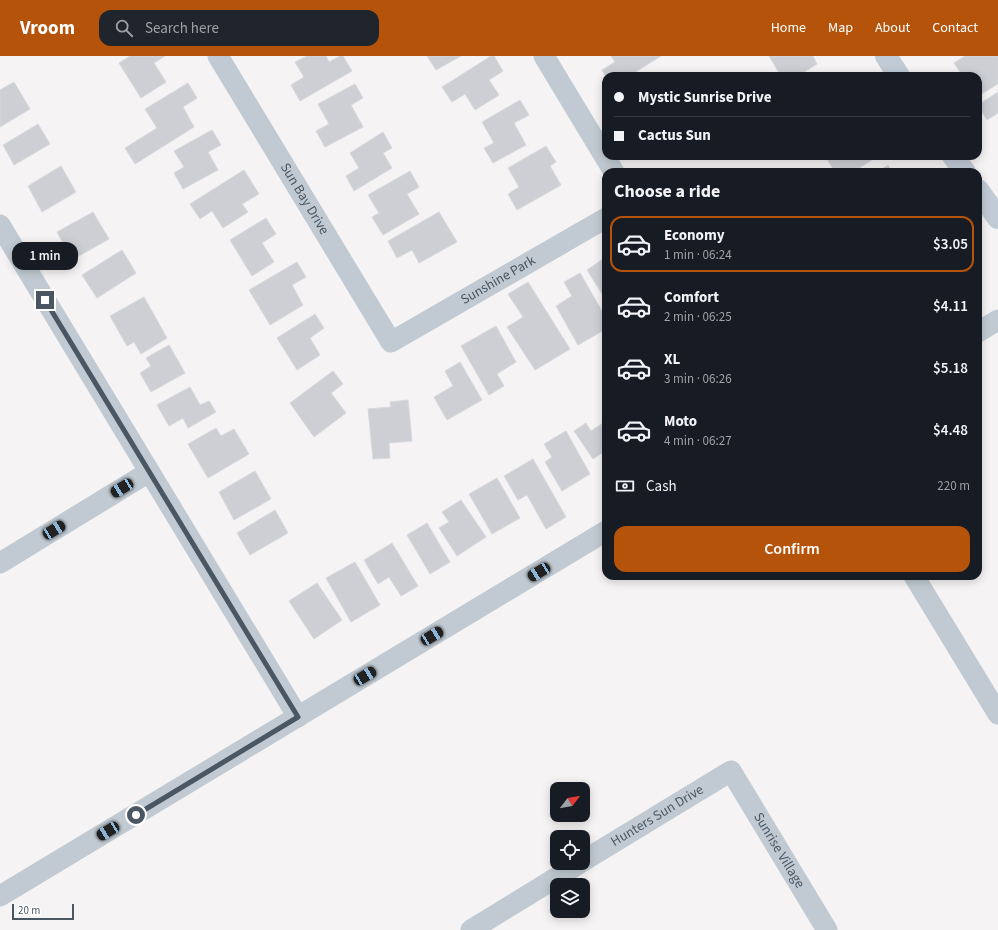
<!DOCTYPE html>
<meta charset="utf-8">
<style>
body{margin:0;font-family:"Source Sans 3",sans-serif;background:#20242c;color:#f1f3f6;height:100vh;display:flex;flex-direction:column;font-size:15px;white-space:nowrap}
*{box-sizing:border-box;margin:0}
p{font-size:13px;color:#9ea1a6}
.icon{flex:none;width:22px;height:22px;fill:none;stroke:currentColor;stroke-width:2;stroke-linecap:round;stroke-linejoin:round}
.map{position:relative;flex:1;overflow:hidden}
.side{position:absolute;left:602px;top:112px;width:380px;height:412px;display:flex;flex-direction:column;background:#171b24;border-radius:12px;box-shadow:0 2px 10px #0003}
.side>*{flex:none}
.top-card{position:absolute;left:602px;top:16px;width:380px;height:88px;border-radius:12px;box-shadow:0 2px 10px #0003;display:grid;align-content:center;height:88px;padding:0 12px;background:#171b24}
.needle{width:26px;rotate:59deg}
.tools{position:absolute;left:550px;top:726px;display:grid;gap:8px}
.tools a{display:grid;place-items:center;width:40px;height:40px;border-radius:8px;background:#171b24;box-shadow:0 2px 10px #0003;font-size:20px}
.scale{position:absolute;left:12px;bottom:10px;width:62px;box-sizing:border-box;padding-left:4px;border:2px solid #4a5661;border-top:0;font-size:11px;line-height:14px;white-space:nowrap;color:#4a5661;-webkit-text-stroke:3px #fff;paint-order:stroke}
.end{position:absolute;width:18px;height:18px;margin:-9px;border:5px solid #4a5661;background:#fff;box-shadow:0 0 0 2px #fff}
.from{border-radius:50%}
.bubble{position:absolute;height:28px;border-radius:12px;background:#171b24;box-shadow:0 2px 10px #0003;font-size:13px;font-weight:600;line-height:28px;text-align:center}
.car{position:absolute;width:12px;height:24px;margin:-12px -6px;border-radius:5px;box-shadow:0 0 3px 1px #0007;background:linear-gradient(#222 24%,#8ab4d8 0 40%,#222 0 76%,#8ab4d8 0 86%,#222 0)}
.top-card b{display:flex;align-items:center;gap:14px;height:38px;font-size:15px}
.top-card b+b{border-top:1px solid #363941}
.top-card i{width:10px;height:10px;background:#f1f3f6}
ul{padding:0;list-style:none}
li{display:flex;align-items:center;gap:12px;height:56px;margin:0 8px 6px;padding:0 4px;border:2px solid transparent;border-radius:12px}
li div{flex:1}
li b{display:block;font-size:15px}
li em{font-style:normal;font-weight:600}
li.selected{border-color:#b45309}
li>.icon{width:36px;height:36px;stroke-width:1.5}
h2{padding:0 12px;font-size:18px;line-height:48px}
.pay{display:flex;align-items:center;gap:10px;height:44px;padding:0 12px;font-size:15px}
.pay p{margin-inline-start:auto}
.button{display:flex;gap:8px;margin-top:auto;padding:8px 12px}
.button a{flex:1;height:46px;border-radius:12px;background:#b45309;color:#fff;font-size:16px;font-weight:600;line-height:46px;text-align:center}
header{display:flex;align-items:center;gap:24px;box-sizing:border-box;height:56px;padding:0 20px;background:#b45309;color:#fff}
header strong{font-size:19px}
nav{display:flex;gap:22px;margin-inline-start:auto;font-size:14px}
.search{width:280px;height:36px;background:#20242c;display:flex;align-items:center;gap:10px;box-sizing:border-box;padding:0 14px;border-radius:12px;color:#9ea1a6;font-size:15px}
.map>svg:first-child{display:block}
</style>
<header>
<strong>Vroom</strong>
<div class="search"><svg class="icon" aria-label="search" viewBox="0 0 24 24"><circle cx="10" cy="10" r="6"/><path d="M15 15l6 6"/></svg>Search here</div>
<nav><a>Home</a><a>Map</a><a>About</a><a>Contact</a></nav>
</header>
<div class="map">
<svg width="998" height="874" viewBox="0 0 998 874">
<rect width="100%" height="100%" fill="#f5f3f3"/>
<path fill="#cdcfd5" stroke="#d7d9de" d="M 130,0 L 165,0 L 154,7 L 166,26 L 141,42 L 119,7 Z
M 307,0 L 326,0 L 329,6 L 340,0 L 343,0 L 352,15 L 300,45 L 291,29 L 304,21 L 295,6 Z
M 427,0 L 461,0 L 436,14 Z
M 491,0 L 494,0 L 503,15 L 489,24 L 499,39 L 475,54 L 465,38 L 452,46 L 442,31 Z
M 611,0 L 661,0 L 629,20 L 606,21 L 602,14 L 615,6 Z
M 769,0 L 813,0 L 817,8 L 798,20 L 781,20 Z
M 965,0 L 998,0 L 998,28 L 978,40 L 978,20 L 963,20 L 954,7 Z
M 14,26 L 30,53 L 0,71 L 0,34 Z
M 188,27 L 197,42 L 183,51 L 194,71 L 135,108 L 125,92 L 157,72 L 145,53 Z
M 355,28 L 363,42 L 351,49 L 363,71 L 325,91 L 316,75 L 329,68 L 318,48 Z
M 998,36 L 998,57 L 987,64 L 978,49 Z
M 520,44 L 529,59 L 514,67 L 526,89 L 493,107 L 484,92 L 494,87 L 482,66 Z
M 38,68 L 50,88 L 14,109 L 3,89 Z
M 212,74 L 221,89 L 208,96 L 218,114 L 183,133 L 174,117 L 184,111 L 174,95 Z
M 383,76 L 392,92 L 383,97 L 392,112 L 354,135 L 346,120 L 359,112 L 350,97 Z
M 546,90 L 556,106 L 550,110 L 561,129 L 517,154 L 508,138 L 519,131 L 508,112 Z
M 825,100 L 878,100 L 853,116 L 835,116 Z
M 888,109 L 892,116 L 877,116 Z
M 61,110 L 76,136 L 42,156 L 28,130 Z
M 244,114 L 259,138 L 242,148 L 248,156 L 223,172 L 212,155 L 200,163 L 190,148 Z
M 410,115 L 419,131 L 407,138 L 419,158 L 383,179 L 372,161 L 379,157 L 368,139 Z
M 93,156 L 109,183 L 72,204 L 57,176 Z
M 439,156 L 457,186 L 419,207 L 412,194 L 397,202 L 388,185 Z
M 266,162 L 276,178 L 262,187 L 274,206 L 252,220 L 230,184 Z
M 122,194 L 136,217 L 97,242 L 82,219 Z
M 603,203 L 606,209 L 606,244 L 587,214 Z
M 297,206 L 306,221 L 292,229 L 303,249 L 270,269 L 249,234 Z
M 580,217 L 606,262 L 606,273 L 578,289 L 556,250 L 572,240 L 564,226 Z
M 528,226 L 570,293 L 535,314 L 507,271 L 523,261 L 508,238 Z
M 144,241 L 167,282 L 141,298 L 134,286 L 127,290 L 110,260 Z
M 315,258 L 324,272 L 310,282 L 320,299 L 297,314 L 277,282 Z
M 496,270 L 516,306 L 497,318 L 504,330 L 489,339 L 461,290 Z
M 169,289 L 185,317 L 151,336 L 140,317 L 151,310 L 146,302 Z
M 460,306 L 482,344 L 447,364 L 434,341 L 453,330 L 445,315 Z
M 333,315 L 343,328 L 331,337 L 346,357 L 314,381 L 290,347 Z
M 190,331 L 200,349 L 209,345 L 216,356 L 188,372 L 183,362 L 169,370 L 157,349 Z
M 408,344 L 412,385 L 389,387 L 390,402 L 373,403 L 368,353 L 391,351 L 390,346 Z
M 606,365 L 606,397 L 605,395 L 593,403 L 574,375 L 586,367 L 591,375 Z
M 216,372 L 221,380 L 234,373 L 249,398 L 208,422 L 188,388 Z
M 566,375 L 590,418 L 562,435 L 545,406 L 552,401 L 544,388 Z
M 533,403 L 566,461 L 546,473 L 527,439 L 518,444 L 504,420 Z
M 255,415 L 271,443 L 234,464 L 219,436 Z
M 497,422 L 520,462 L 492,478 L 469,438 Z
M 461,444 L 486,481 L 457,500 L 439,472 L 449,466 L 442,456 Z
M 275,454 L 288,477 L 250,499 L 237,477 Z
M 427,467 L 450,506 L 430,518 L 407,479 Z
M 392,487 L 418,530 L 401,540 L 389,521 L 378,528 L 364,504 Z
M 355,506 L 380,549 L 351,566 L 326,522 Z
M 317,527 L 342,564 L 314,583 L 289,545 Z"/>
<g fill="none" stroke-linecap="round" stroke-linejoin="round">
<g stroke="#c1cad2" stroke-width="21">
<path id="s1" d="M 218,0 L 391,286 L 606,162"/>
<path d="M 544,0 L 614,116"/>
<path d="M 0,169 L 298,661"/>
<path d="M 978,276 L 998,264"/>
<path d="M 0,507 L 149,416"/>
<path d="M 914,520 L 998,658"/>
<path id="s2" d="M 583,805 L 731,715 L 827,874"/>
<path d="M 0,840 L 606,475"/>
<path d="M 471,874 L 580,807"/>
</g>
<path stroke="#c1cbd6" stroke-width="22" d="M 886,0 L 899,20
M 953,100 L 965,116
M 978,134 L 998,162"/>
</g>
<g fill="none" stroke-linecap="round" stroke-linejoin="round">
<path stroke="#4a5661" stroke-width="5" d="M 45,244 L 298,661 L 136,759"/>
</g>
<g text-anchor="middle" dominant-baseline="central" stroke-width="3.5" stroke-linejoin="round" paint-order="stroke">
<g font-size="14" fill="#4a5661" stroke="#fff">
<text stroke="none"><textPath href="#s1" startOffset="167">Sun Bay Drive</textPath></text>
<text stroke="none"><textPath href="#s1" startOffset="458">Sunshine Park</textPath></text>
<text stroke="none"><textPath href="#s2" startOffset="87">Hunters Sun Drive</textPath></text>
<text stroke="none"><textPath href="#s2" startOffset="266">Sunrise Village</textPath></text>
</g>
</g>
</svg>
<div class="tools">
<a><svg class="needle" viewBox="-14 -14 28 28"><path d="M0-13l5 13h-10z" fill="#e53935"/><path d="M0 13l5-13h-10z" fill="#9ea1a6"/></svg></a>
<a><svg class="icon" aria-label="locate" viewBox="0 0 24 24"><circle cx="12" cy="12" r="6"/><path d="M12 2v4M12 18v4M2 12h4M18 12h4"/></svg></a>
<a><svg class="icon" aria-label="layers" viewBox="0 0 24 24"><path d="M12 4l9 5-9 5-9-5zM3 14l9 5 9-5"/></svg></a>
</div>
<div class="scale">20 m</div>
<i class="end from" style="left:136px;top:759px"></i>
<i class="end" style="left:45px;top:244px"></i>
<div class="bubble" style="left:12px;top:186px;width:66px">1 min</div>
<i class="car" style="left:122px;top:432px;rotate:238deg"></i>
<i class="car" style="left:54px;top:474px;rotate:59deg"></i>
<i class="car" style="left:539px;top:516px;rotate:239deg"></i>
<i class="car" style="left:432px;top:580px;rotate:59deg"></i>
<i class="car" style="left:365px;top:620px;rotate:59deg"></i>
<i class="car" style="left:108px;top:775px;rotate:239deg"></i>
<div class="top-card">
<b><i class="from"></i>Mystic Sunrise Drive</b>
<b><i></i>Cactus Sun</b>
</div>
<section class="side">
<h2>Choose a ride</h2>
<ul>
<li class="selected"><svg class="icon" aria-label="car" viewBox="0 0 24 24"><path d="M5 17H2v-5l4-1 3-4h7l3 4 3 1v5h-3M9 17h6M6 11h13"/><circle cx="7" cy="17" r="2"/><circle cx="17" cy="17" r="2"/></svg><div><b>Economy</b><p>1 min · 06:24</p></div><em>$3.05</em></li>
<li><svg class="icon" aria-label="car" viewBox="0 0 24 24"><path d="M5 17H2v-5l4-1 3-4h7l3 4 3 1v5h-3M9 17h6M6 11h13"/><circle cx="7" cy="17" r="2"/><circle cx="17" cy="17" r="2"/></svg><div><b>Comfort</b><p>2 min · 06:25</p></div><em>$4.11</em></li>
<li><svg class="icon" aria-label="car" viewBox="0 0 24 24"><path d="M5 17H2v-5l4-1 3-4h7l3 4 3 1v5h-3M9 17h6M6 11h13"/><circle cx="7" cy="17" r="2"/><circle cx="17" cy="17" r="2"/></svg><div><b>XL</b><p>3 min · 06:26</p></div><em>$5.18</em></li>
<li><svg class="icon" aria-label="car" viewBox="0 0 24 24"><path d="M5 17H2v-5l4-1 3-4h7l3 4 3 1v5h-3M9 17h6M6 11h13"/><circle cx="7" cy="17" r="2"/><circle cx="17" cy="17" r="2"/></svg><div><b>Moto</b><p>4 min · 06:27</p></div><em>$4.48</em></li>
</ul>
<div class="pay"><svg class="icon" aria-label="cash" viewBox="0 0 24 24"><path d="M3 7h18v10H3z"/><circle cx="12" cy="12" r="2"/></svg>Cash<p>220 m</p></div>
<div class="button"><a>Confirm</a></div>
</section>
</div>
